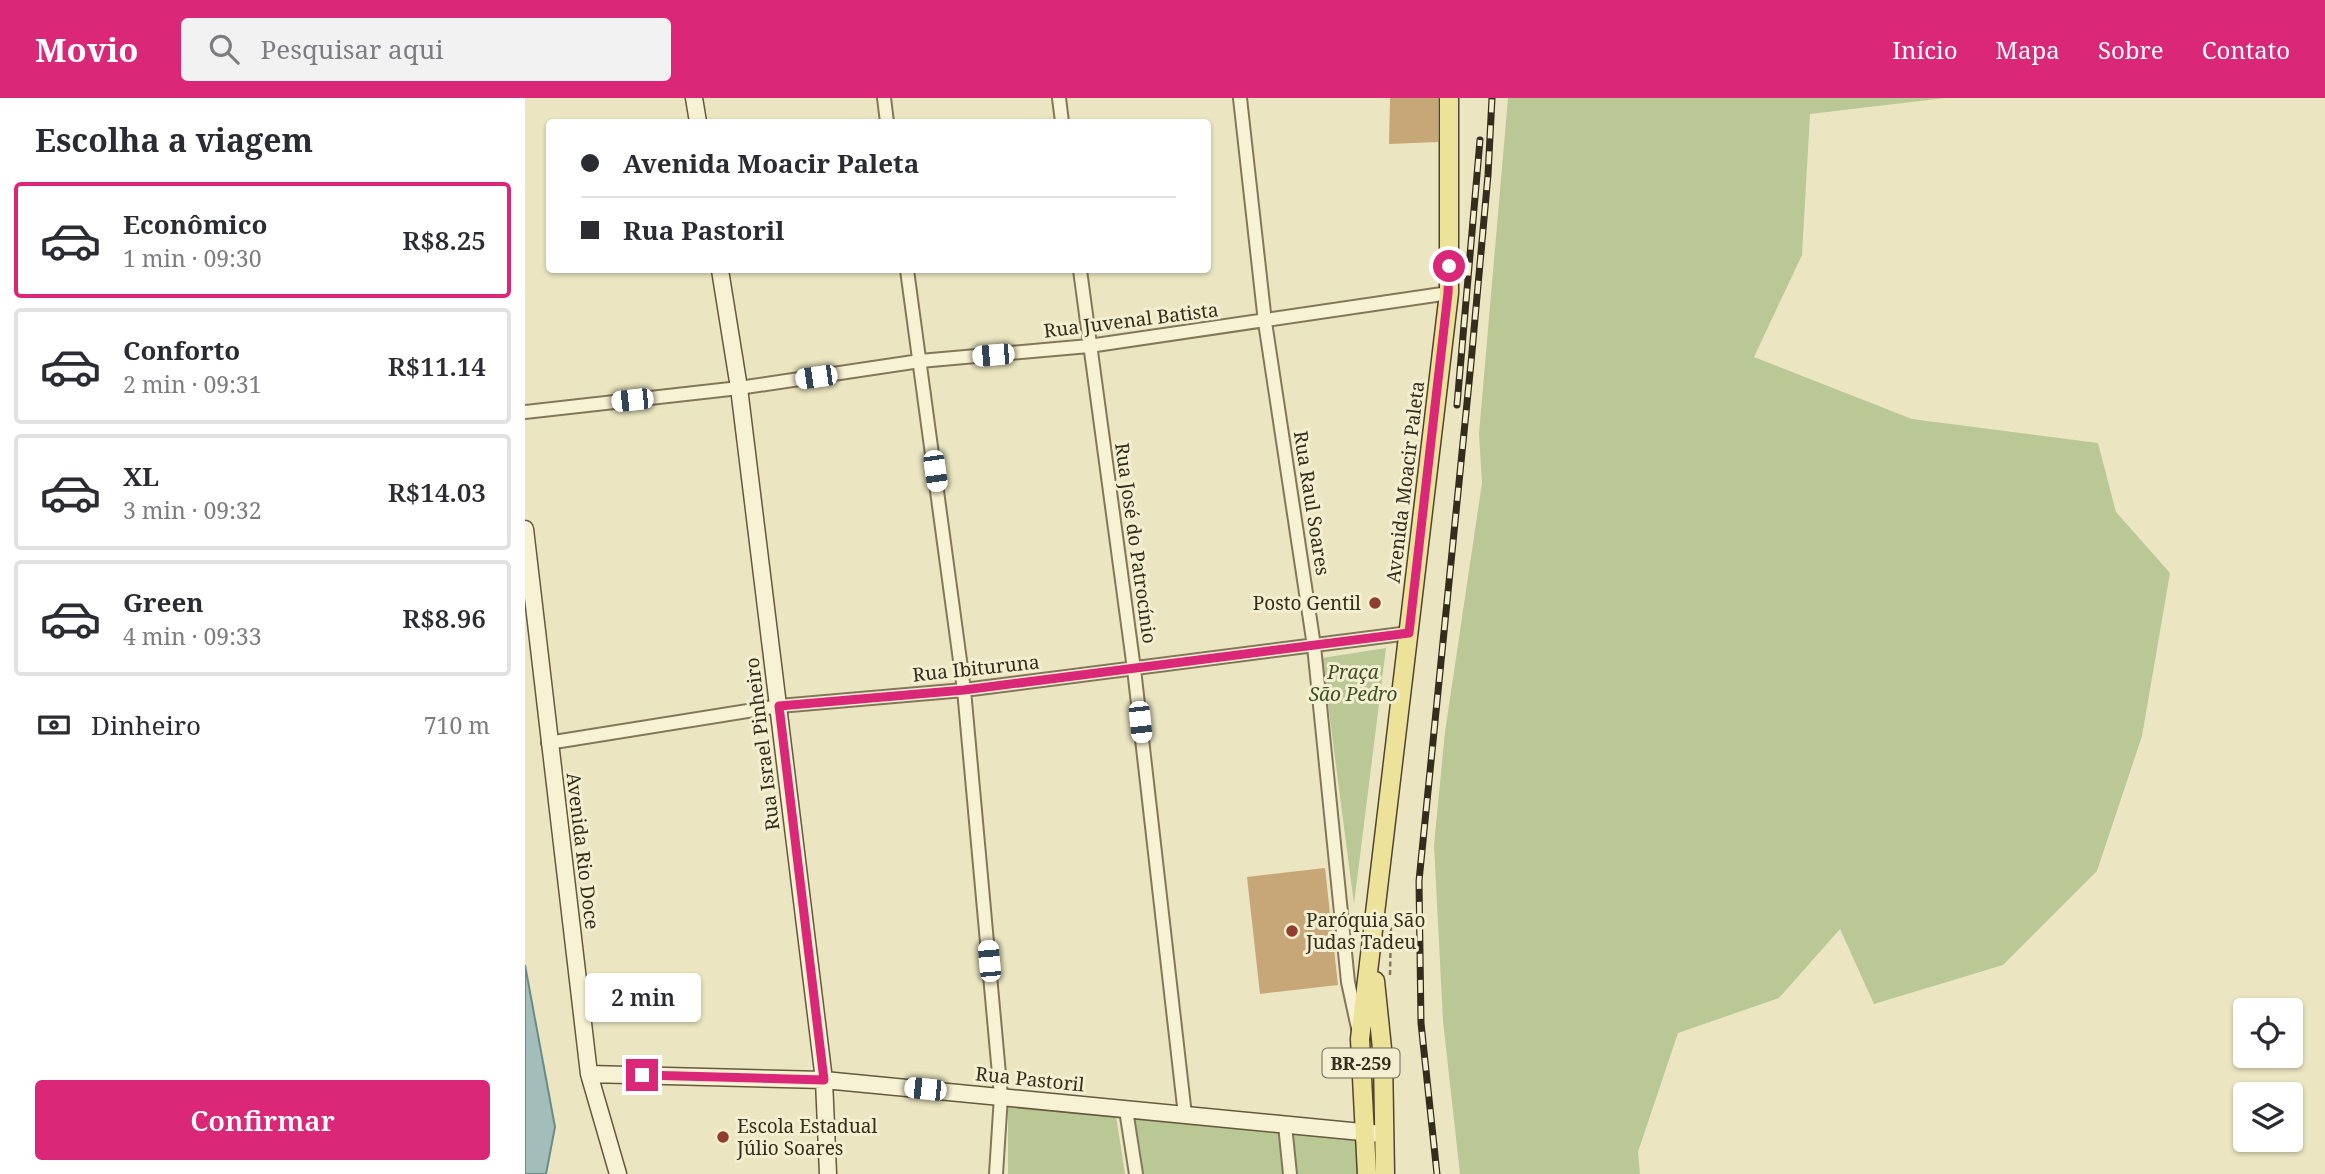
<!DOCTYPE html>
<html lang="pt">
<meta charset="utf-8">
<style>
body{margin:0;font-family:"Noto Serif",serif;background:#f2f2f3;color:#2b2b33;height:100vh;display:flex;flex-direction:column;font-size:26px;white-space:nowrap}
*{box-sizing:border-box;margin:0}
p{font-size:23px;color:#7c7c81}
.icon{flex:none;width:38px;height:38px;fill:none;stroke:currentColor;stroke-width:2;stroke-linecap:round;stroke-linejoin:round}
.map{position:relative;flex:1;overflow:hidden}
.panel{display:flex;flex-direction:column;background:#fff;width:525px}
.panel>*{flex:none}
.guide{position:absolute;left:21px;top:21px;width:665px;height:154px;border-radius:7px;box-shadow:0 2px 5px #0004;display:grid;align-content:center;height:154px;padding:0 35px;background:#fff}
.fabs{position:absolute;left:1708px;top:900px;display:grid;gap:14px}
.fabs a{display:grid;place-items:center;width:70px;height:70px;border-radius:7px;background:#fff;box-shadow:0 2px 5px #0004;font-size:35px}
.end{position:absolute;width:32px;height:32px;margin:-16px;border:9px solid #db2777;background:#fff;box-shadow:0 0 0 4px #fff}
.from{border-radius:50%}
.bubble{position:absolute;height:49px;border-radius:7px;background:#fff;box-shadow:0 2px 5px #0004;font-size:23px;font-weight:600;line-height:49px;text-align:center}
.car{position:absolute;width:21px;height:42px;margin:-21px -10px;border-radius:9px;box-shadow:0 0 5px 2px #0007;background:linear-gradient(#fff 24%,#345 0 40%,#fff 0 76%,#345 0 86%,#fff 0)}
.guide b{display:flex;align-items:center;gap:24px;height:66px;font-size:26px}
.guide b+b{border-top:2px solid #e1e1e2}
.guide i{width:18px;height:18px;background:#2b2b33}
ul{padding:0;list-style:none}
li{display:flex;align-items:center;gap:21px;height:116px;margin:0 14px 10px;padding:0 21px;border:4px solid #e1e1e2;border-radius:7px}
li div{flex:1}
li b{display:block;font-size:26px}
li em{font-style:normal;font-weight:600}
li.selected{border-color:#db2777}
li>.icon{width:63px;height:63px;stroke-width:1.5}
h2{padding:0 35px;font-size:32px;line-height:84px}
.pay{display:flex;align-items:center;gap:18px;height:77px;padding:0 35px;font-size:26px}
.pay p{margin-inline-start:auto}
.action{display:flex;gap:14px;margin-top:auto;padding:14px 35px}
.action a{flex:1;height:80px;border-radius:7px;background:#db2777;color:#fff;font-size:28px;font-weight:600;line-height:80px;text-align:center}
header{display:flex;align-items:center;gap:42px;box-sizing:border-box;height:98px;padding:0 35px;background:#db2777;color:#fff}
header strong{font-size:33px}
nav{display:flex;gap:38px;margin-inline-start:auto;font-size:24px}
.search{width:490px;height:63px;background:#f2f2f3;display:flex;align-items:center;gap:18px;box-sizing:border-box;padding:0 24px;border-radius:7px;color:#7c7c81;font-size:26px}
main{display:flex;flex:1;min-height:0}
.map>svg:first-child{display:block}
</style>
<header>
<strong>Movio</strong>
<div class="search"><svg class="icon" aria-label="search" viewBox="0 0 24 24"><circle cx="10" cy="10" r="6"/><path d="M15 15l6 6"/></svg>Pesquisar aqui</div>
<nav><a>Início</a><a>Mapa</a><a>Sobre</a><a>Contato</a></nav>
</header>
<main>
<section class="panel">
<h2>Escolha a viagem</h2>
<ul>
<li class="selected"><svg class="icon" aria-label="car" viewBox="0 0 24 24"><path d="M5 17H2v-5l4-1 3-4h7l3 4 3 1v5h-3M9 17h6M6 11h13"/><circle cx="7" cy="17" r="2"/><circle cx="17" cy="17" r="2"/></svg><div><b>Econômico</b><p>1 min · 09:30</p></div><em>R$8.25</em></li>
<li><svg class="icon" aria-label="car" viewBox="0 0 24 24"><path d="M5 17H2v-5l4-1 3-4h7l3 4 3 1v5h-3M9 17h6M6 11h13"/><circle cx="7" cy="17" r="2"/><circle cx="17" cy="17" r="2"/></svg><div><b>Conforto</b><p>2 min · 09:31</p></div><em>R$11.14</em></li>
<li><svg class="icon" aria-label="car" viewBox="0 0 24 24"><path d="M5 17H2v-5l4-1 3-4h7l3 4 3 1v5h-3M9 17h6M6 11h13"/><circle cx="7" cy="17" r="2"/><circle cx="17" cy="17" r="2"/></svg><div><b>XL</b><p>3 min · 09:32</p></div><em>R$14.03</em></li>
<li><svg class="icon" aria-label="car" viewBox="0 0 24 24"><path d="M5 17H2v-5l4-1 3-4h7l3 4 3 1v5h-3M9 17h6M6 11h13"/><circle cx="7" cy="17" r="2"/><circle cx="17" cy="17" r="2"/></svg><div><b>Green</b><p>4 min · 09:33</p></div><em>R$8.96</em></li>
</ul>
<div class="pay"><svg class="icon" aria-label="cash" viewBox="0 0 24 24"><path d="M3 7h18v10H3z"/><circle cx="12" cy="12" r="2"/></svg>Dinheiro<p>710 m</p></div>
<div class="action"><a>Confirmar</a></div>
</section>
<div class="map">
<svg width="1800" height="1076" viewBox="0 0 1800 1076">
<rect width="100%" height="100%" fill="#ebe6c1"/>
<path fill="#b9c895" d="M 983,0 L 1420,0 L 1285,16 L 1277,157 L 1229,259 L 1387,321 L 1573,345 L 1591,414 L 1645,475 L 1617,638 L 1572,773 L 1478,867 L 1349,906 L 1315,831 L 1254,900 L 1153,935 L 1113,1054 L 1115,1076 L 935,1076 L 918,923 L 909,747 L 920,634 L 957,385 L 954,336 Z
M 861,550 L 829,806 L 797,560 Z
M 483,1007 L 591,1018 L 600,1076 L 483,1076 Z
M 605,1017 L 759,1028 L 761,1076 L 615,1076 Z
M 763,1028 L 836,1036 L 839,1076 L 766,1076 Z"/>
<path fill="#a3bdba" stroke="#6b8b88" stroke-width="2" d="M 0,867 L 30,1029 L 21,1076 L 0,1076 Z"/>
<path fill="#c7a778" d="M 865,0 L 913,0 L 913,44 L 864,46 Z
M 800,770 L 813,887 L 735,896 L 722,779 Z"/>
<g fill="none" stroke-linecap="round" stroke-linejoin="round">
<defs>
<path id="street" d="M 359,0 L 362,24
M 534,0 L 537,24
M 715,0 L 740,224 L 789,548 L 823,884 L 833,930
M 382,172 L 439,592 L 476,998 L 471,1076
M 555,172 L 609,571 L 660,1017
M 0,314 L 214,290 L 395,263 L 564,248 L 924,195
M 23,645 L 254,608 L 439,592 L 884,535
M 601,1012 L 611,1076
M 760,1027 L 765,1076"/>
<path id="secondary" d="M 169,0 L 173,24
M 195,172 L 214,290 L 299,982 L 303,1076
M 0,431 L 64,976 L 93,1076
M 64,976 L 299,982 L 857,1036"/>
<path id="primary" d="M 850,883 L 858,960 L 860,1076
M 842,1076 L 835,941 L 924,195 L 924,0"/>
</defs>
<use href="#street" stroke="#837759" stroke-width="16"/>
<use href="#secondary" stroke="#65583d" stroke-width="19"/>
<use href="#primary" stroke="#51442e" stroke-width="21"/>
<path stroke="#837759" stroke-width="2.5" stroke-dasharray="5 3.5" stroke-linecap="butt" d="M 865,877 L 866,828"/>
<use href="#street" stroke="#f7f2d3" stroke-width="12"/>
<use href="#secondary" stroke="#f7f2d3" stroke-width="16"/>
<use href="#primary" stroke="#ede29a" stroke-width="18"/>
<defs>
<path id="rail" d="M 932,307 L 955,42
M 912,1076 L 896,925 L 894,783 L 946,265 L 963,77 L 967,0"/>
</defs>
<use href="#rail" stroke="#342c1d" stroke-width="7"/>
<use href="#rail" stroke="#f3efd0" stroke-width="4.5" stroke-dasharray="13" stroke-linecap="butt"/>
</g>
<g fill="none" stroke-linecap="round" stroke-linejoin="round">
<path stroke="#db2777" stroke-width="9" d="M 117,977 L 299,982 L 254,608 L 439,592 L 884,535 L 923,195 L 924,168"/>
</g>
<g fill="#8f3e2d" stroke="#f3efd0" stroke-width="2.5">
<circle cx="850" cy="505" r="7"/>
<circle cx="767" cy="833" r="7"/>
<circle cx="198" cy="1039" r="7"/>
</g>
<g text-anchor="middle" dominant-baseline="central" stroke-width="6" stroke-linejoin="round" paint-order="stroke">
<rect fill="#f3efd0" stroke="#6d6653" stroke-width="2" x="797.5" y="950.5" width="77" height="29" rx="5"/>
<g font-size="18" font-weight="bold" fill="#342c1d">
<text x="836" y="965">BR-259</text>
</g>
<g font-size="19" fill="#342c1d" stroke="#f3efd0">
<text transform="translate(606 222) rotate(-7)">Rua Juvenal Batista</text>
<text transform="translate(880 384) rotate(-83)">Avenida Moacir Paleta</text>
<text transform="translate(787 405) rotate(81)">Rua Raul Soares</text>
<text transform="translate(611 445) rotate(82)">Rua José do Patrocínio</text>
<text transform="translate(451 570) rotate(-6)">Rua Ibituruna</text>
<text transform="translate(237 646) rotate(-97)">Rua Israel Pinheiro</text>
<text transform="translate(58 753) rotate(83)">Avenida Rio Doce</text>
<text transform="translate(505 981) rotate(6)">Rua Pastoril</text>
</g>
<g font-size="19" fill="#342c1d" stroke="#f3efd0" text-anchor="start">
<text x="836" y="505" text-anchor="end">Posto Gentil</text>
<text x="781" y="822">Paróquia São<tspan x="781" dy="22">Judas Tadeu</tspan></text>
<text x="212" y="1028">Escola Estadual<tspan x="212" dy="22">Júlio Soares</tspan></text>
</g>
<g font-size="19" font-style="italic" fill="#3d4f25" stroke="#f3efd0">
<text x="828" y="574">Praça<tspan x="828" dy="22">São Pedro</tspan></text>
</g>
</g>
</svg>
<div class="fabs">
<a><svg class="icon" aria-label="locate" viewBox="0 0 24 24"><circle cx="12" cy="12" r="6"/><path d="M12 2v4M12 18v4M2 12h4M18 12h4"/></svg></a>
<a><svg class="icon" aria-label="layers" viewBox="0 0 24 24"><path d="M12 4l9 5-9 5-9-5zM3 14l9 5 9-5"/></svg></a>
</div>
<i class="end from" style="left:924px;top:168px"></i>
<i class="end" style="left:117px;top:977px"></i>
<div class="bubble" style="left:60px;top:875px;width:116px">2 min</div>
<i class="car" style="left:468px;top:257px;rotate:265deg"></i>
<i class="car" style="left:291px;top:279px;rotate:262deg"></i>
<i class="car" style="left:107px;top:302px;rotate:264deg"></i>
<i class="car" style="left:410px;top:373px;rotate:172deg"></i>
<i class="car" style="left:615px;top:624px;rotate:174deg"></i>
<i class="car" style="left:464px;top:863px;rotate:355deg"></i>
<i class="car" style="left:400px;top:991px;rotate:276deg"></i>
<div class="guide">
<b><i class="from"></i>Avenida Moacir Paleta</b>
<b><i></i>Rua Pastoril</b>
</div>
</div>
</main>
